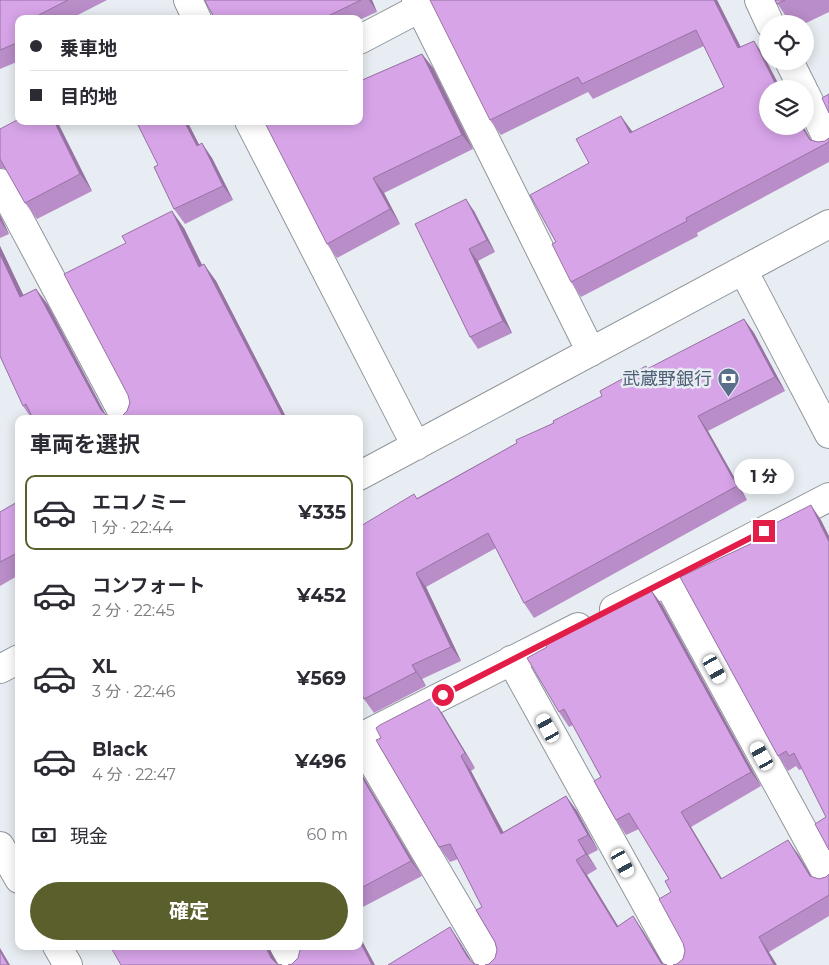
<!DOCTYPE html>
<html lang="ja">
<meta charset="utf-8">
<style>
body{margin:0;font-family:Montserrat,"Noto Sans JP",sans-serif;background:#f2f2f3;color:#2b2b33;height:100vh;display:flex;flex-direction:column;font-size:19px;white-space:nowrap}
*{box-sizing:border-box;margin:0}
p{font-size:16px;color:#7c7c81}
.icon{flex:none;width:28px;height:28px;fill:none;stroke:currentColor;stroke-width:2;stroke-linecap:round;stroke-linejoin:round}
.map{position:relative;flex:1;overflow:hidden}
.panel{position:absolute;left:15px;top:415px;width:348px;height:535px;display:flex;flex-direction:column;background:#fff;border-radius:10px;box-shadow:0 2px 12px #0003}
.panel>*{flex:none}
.guide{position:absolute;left:15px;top:15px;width:348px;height:110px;border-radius:10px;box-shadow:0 2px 12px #0003;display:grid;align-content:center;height:110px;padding:0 15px;background:#fff}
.controls{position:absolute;left:759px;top:15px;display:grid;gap:10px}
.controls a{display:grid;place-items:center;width:55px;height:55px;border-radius:50%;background:#fff;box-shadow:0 2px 12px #0003;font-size:25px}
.end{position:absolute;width:22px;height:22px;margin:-11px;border:6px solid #e11d48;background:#fff;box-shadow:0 0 0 2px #fff}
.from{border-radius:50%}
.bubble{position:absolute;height:35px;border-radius:18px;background:#fff;box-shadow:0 2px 12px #0003;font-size:16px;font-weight:700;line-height:35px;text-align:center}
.car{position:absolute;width:15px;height:30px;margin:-15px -8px;border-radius:6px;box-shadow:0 0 4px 1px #0007;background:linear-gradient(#fff 24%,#345 0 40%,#fff 0 76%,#345 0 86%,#fff 0)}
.guide b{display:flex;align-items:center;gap:18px;height:48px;font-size:19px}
.guide b+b{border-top:1px solid #e1e1e2}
.guide i{width:12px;height:12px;background:#2b2b33}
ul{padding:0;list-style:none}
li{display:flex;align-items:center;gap:15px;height:75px;margin:0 10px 8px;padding:0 5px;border:2px solid transparent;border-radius:10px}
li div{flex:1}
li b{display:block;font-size:19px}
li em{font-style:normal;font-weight:700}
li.on{border-color:#5a5f2c}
li>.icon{width:45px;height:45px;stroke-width:1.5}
h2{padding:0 15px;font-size:22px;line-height:60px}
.pay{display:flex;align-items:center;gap:12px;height:55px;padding:0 15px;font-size:19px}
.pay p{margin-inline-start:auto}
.button{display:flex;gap:10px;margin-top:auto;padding:10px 15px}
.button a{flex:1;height:58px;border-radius:30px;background:#5a5f2c;color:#fff;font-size:20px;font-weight:700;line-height:58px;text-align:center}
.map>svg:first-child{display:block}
</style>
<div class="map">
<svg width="829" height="965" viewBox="0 0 829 965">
<rect width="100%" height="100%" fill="#e7edf2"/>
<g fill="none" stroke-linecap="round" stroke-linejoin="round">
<defs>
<path id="minor" d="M 188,0 L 197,19
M 416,0 L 591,352
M 759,0 L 770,24
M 359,40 L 435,0
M 789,61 L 803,89
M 805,93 L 829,142
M 249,121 L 416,446
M 0,183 L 126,419
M 743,270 L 829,434
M 359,476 L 829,224
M 667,582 L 829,878
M 614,609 L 829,497
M 511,660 L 680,965
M 0,669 L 19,659
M 359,738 L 578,627
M 359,739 L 492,965
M 0,846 L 19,879
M 57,946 L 68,965
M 284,946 L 295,965"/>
</defs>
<use href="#minor" stroke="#90969a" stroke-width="30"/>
<use href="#minor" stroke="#fff" stroke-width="28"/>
</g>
<path fill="#b98dc8" d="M 0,0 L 107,0 L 70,19 L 19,19 L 19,61 L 0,69 Z
M 206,0 L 372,0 L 377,12 L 359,20 L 359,19 L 215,19 Z
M 717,0 L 741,47 L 764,56 L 768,89 L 811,140 L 818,142 L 825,141 L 829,138 L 829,162 L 697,233 L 698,236 L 581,297 L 571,282 L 556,242 L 589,163 L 632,132 L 724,87 L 704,46 L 593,99 L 588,92 L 501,135 L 490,120 Z
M 775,0 L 829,0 L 829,12 L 804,24 L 791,24 Z
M 422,54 L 433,68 L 473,149 L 384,193 L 400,224 L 337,258 L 327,244 L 359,121 L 359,74 L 362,80 Z
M 19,121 L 57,121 L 92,191 L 37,219 L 25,203 L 6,169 L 0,168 L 0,129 Z
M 187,121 L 199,145 L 212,158 L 233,200 L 185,224 L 174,209 L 158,165 Z
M 474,211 L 495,252 L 478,261 L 512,333 L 478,349 L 470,337 L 415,224 Z
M 0,215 L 9,234 L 0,238 Z
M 184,228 L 202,265 L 216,281 L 287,419 L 32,419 L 23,406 L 0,356 L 0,246 L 23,295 L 36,289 L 48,305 L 106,416 L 113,418 L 122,416 L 127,411 Z
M 744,319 L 754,333 L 785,391 L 708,431 L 747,500 L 534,618 L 524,603 L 496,548 L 426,587 L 461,661 L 422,679 L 426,686 L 374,713 L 364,699 L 417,498 L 602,396 L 648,369 Z
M 19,501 L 19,575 L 0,586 L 0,512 Z
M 821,520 L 826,817 L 802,769 L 799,770 L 796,766 L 788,771 L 778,756 Z
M 651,590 L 662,605 L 761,786 L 691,827 L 722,879 L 798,854 L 812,877 L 819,879 L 826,877 L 829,874 L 829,916 L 769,952 L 677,964 L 683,959 L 685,951 L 669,879 L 639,829 L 626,835 L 616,820 L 601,777 L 573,725 L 569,727 L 559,712 Z
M 442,713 L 475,768 L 471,771 L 503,832 L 566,796 L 577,811 L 598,850 L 588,855 L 597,869 L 587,875 L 618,926 L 633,916 L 643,931 L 663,964 L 489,964 L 495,958 L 497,950 L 495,942 L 482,907 L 458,859 L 450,862 L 439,847 Z
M 359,769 L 422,876 L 359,909 Z"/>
<path fill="#9673a2" d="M 369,0 L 372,0 L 377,12 Z
M 714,0 L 717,0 L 749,64 L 738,48 Z
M 754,41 L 764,56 L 781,89 L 778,89 Z
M 422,54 L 433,68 L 473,149 L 462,135 Z
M 359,74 L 370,96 L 359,79 Z
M 621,116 L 632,131 L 641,148 L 630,133 Z
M 54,121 L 57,121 L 92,191 L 80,174 Z
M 184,121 L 187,121 L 207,160 L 197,146 Z
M 801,126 L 803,126 L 816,148 Z
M 202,143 L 212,158 L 233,200 L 223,186 Z
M 373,178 L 384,193 L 400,224 L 390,209 Z
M 466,199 L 474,211 L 495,252 L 487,240 Z
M 172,211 L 184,228 L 211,283 L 199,267 Z
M 0,215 L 9,234 L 0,220 Z
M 0,246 L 32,313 L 20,297 L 0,254 Z
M 469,249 L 478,261 L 512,333 L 503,321 Z
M 204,264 L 216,281 L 287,419 L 284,419 Z
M 36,289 L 48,305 L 108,419 L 101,410 Z
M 744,319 L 754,333 L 785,391 L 775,377 Z
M 698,416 L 708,431 L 747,500 L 737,486 Z
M 811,505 L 821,520 L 829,536 L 829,542 Z
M 416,573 L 426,587 L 461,661 L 451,647 Z
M 651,590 L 662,605 L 761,786 L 751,772 Z
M 412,665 L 422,679 L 426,686 L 416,672 Z
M 432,698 L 442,713 L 475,768 L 465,753 Z
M 461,756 L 471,771 L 512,848 L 501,834 Z
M 359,770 L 422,876 L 411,861 L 359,772 Z
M 566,796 L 577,811 L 598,850 L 588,835 Z
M 681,812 L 691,827 L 731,894 L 721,879 Z
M 578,840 L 588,855 L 597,869 L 586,854 Z
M 788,840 L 798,854 L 820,891 L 810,876 Z
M 576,860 L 587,875 L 627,941 L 617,927 Z
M 633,916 L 643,931 L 664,965 L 662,965 Z
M 450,927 L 460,942 L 474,965 L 468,958 Z
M 359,935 L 375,965 L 372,965 L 359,940 Z
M 759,937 L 769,952 L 777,965 L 774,965 Z
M 265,946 L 268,946 L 278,965 L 271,958 Z
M 0,948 L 10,965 L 8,965 L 0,951 Z"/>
<path fill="#d7a4e8" stroke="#9673a2" d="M 0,0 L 68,0 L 31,19 L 19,19 L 19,42 L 0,50 Z
M 206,0 L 361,0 L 326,17 L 327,19 L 215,19 L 205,1 Z
M 430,0 L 714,0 L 738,48 L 754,41 L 778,89 L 768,89 L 768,126 L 801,126 L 810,140 L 818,142 L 825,141 L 829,138 L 829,142 L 686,218 L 687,221 L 571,282 L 552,244 L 556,242 L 530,195 L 589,163 L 576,139 L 621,116 L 630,133 L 724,87 L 696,30 L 582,84 L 578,77 L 490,120 Z
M 775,0 L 785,0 L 777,4 Z
M 422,54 L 462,135 L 373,178 L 390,209 L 327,244 L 264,121 L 359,121 L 359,79 L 360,81 Z
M 829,94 L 829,113 L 822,98 Z
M 19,119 L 19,121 L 54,121 L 80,174 L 25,203 L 0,159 L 0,129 Z
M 136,121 L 184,121 L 197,146 L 202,143 L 223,186 L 174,209 L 154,167 L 158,165 Z
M 466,199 L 487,240 L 469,249 L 503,321 L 470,337 L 415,224 Z
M 172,211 L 199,267 L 204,264 L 284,419 L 33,419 L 26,404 L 23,406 L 0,356 L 0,254 L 20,297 L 36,289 L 101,410 L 106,415 L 113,418 L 122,416 L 127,411 L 130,403 L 128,395 L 64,274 L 126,243 L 122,236 Z
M 744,319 L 775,377 L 698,416 L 737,486 L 524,603 L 488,533 L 416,573 L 451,647 L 412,665 L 416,672 L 364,699 L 359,689 L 359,527 L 414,494 L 417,499 L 517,443 L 516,440 L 554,423 L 553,421 L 602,396 L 600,391 L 646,366 L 647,369 Z
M 19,501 L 19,552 L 0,562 L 0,512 Z
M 811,505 L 829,542 L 829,850 L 815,824 L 826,817 L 794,753 L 789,756 L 786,751 L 778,756 L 680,577 L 763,538 L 760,531 Z
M 651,590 L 751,772 L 681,812 L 721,879 L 788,840 L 810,876 L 819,879 L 826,877 L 829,874 L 829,895 L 759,937 L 774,965 L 673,965 L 677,964 L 683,959 L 685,951 L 683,943 L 659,899 L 671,892 L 665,881 L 669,879 L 629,813 L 616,820 L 594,781 L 601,777 L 564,709 L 559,712 L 527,658 L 547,647 L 544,642 Z
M 432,698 L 465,753 L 461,756 L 501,834 L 566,796 L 588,835 L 578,840 L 586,854 L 576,860 L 617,927 L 633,916 L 661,963 L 667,965 L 485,965 L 489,964 L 495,958 L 497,950 L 495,942 L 476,910 L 482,907 L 450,844 L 439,847 L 376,740 L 381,738 L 376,728 L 380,725 Z
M 359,772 L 411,861 L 359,889 Z
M 450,927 L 468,958 L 474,964 L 479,965 L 388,965 Z
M 359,940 L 372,965 L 288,965 L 292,964 L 298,958 L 300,950 L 298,946 L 359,946 Z
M 110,946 L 265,946 L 271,958 L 277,964 L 282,965 L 121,965 Z
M 0,951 L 8,965 L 0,965 Z"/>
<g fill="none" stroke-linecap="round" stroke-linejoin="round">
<path stroke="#e11d48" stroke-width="6" d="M 443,695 L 764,531"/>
</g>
<defs>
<symbol id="bank-pin" viewBox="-11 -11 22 30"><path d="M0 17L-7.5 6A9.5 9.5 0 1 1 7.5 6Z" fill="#5c6f8a" stroke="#e7edf2"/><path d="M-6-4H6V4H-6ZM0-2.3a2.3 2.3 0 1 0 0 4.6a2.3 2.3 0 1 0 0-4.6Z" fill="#fff"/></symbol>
</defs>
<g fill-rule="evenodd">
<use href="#bank-pin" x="716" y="366" width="25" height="34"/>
</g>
<g text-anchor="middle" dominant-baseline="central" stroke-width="5" stroke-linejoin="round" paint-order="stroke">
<g font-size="18" fill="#4e5e75" stroke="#e7edf2" text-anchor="end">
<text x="712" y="379">武蔵野銀行</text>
</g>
</g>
</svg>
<div class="controls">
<a><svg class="icon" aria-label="locate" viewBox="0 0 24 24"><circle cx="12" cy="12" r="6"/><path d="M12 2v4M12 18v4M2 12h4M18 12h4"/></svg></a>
<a><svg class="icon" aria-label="layers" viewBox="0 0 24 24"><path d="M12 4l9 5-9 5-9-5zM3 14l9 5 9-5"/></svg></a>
</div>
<i class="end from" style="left:443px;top:695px"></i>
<i class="end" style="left:764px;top:531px"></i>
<div class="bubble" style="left:734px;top:459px;width:60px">1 分</div>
<i class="car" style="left:715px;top:669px;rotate:151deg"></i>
<i class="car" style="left:548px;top:728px;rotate:331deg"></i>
<i class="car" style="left:762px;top:756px;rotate:331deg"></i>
<i class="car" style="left:623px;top:863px;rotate:151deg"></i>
<div class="guide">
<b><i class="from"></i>乗車地</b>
<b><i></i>目的地</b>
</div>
<section class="panel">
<h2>車両を選択</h2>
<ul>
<li class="on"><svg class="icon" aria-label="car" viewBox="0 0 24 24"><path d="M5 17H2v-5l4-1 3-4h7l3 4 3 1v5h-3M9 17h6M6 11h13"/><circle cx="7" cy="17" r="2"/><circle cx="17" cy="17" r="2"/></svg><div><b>エコノミー</b><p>1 分 · 22:44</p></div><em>¥335</em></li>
<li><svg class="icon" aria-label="car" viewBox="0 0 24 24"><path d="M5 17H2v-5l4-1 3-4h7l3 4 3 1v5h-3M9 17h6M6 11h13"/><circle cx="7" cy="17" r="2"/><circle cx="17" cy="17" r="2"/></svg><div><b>コンフォート</b><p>2 分 · 22:45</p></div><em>¥452</em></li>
<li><svg class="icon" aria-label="car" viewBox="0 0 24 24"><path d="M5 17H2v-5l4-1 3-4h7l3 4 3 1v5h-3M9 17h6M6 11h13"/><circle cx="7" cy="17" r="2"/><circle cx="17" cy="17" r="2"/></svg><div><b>XL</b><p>3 分 · 22:46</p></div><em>¥569</em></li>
<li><svg class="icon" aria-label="car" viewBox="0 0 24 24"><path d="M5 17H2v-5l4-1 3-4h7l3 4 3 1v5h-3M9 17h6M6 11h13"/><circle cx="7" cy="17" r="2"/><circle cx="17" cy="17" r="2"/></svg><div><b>Black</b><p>4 分 · 22:47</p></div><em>¥496</em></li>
</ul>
<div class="pay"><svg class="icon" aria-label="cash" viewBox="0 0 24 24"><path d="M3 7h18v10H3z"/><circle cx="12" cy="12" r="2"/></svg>現金<p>60 m</p></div>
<div class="button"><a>確定</a></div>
</section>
</div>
